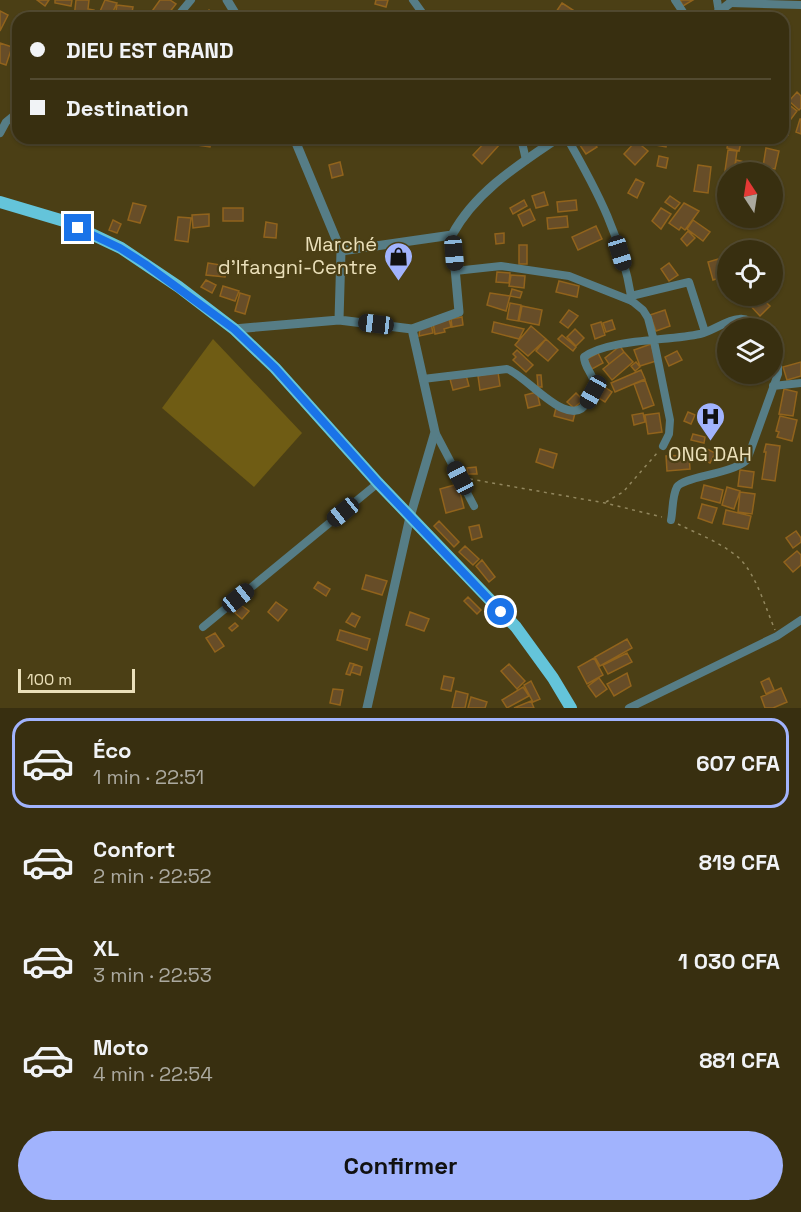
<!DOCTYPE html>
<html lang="fr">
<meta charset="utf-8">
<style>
body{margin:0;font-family:"Space Grotesk",sans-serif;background:#3f3719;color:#f1f3f6;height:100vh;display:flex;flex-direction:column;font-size:22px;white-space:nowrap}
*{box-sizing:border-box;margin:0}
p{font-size:20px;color:#aba99f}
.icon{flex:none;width:33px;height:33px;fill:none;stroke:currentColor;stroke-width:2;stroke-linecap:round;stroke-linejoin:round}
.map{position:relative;height:708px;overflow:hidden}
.drawer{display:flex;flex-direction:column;background:#382f10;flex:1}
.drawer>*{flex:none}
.banner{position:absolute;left:12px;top:12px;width:777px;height:132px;border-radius:18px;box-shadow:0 2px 4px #0004,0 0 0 2px #524a30;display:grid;align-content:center;height:132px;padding:0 18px;background:#382f10}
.needle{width:39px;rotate:348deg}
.buttons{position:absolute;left:717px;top:162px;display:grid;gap:12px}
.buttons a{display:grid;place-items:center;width:66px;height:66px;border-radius:50%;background:#382f10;box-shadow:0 2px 4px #0004,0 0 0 2px #524a30;font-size:30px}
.scale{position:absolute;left:18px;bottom:15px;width:117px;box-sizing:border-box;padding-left:6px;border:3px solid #ebe0ba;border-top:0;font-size:16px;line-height:21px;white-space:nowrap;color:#ebe0ba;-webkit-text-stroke:4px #4b3f15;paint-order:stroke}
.end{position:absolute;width:27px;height:27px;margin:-14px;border:8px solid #1a73e8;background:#fff;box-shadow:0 0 0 3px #fff}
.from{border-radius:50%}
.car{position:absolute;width:18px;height:36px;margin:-18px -9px;border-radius:8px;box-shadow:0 0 4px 2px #0007;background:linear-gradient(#222 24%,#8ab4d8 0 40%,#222 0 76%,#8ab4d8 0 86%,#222 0)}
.banner b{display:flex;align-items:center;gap:21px;height:57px;font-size:22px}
.banner b+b{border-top:2px solid #524a30}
.banner i{width:15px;height:15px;background:#f1f3f6}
ul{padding:10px 0 0;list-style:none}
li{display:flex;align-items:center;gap:18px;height:90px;margin:0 12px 9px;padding:0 6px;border:3px solid transparent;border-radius:18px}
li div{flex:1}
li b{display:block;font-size:22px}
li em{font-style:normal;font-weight:700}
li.on{border-color:#a1b3fd}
li>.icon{width:54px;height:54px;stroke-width:1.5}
.primary-button{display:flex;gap:12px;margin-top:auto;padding:12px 18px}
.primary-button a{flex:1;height:69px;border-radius:36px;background:#a1b3fd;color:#111;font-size:24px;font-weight:700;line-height:69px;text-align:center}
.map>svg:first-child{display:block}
</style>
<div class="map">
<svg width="801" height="708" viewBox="0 0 801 708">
<rect width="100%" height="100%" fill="#4b3f15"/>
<path fill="#6f5c14" d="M 213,339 L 302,433 L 254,487 L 162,408 Z"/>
<path fill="#674d28" stroke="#91631c" stroke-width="1.5" d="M 37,0 L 49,0 L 45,6 Z
M 55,0 L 72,0 L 71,6 L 55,3 Z
M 76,0 L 89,0 L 88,9 L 94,10 L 92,18 L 74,18 Z
M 105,0 L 117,3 L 110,18 L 98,16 Z
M 160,0 L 170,0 L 176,4 L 165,18 L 157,18 L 150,14 Z
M 376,0 L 388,0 L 386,7 L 375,4 Z
M 680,0 L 693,0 L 683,6 Z
M 562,3 L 579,14 L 576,18 L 560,18 L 554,15 Z
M 117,5 L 133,7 L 131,18 L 115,16 Z
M 209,10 L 212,13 L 207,18 L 201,18 Z
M 0,11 L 8,15 L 0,31 Z
M 0,43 L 12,47 L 6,65 L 0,63 Z
M 797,92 L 801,96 L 801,108 L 799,110 L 789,101 Z
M 788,104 L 797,111 L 791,119 L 783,113 Z
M 800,119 L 801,119 L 801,134 L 796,132 Z
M 783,125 L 786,125 L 788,135 L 783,135 Z
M 198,138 L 212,138 L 210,147 L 196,145 Z
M 489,138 L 494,138 L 500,144 L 482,164 L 473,155 Z
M 575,138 L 591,138 L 597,147 L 586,154 Z
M 641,138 L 654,138 L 650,144 Z
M 657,138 L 668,138 L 666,147 L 655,145 Z
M 729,138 L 742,138 L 739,151 L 727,148 Z
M 636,141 L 648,151 L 635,165 L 624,154 Z
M 766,148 L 779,151 L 775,169 L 763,167 Z
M 728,150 L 737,151 L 734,172 L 725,171 Z
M 659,156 L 668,158 L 666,168 L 657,166 Z
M 736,160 L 745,162 L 743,172 L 735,172 Z
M 340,162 L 343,175 L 332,178 L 329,165 Z
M 698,165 L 711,167 L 708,193 L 694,191 Z
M 636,179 L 644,183 L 637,198 L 628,193 Z
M 544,192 L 548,205 L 536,208 L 532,196 Z
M 670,196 L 680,203 L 675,209 L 665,202 Z
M 524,200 L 527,206 L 513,214 L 510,208 Z
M 576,200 L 577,210 L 558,212 L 557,202 Z
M 133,203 L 146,206 L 140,223 L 128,220 Z
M 684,203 L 699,211 L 685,230 L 681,227 L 679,230 L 669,223 Z
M 223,208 L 243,208 L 243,221 L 223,221 Z
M 661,208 L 671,214 L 661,229 L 652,221 Z
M 530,209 L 535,220 L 523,226 L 518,215 Z
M 209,214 L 209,226 L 193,228 L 192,215 Z
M 567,216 L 568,227 L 548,229 L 547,218 Z
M 178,217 L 191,218 L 188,242 L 175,240 Z
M 113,220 L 121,224 L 117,233 L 109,230 Z
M 693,220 L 710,232 L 703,241 L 687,229 Z
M 266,222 L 277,224 L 276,238 L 264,237 Z
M 596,226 L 602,239 L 578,250 L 572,237 Z
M 688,231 L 695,238 L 687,246 L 681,239 Z
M 504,233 L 504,243 L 496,244 L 495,234 Z
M 519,245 L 527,245 L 527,264 L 519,264 Z
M 772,255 L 778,268 L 772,270 Z
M 722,258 L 728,275 L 713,280 L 708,262 Z
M 208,263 L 227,266 L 225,277 L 206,275 Z
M 669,263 L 678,275 L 669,281 L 661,269 Z
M 497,272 L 510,273 L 509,283 L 496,282 Z
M 511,275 L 525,276 L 524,288 L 509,286 Z
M 206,280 L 216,285 L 212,293 L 201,287 Z
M 559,281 L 579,286 L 577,297 L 556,292 Z
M 223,286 L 239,291 L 235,301 L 220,296 Z
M 512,289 L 522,292 L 520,298 L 510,296 Z
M 240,293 L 250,296 L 245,314 L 235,311 Z
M 490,293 L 510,296 L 506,311 L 487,305 Z
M 753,296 L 759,296 L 770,306 L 760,316 L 747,302 Z
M 510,303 L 521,305 L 518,321 L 507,319 Z
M 522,306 L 542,310 L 539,325 L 519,321 Z
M 569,310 L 578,316 L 568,328 L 560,322 Z
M 665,310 L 670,326 L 656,331 L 650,315 Z
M 462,317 L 463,325 L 452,327 L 451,319 Z
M 449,319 L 451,327 L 444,329 L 445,332 L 435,334 L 433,323 Z
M 612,320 L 615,329 L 606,332 L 603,323 Z
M 494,322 L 524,329 L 519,339 L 492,332 Z
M 601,322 L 605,335 L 595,339 L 591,325 Z
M 742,322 L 750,328 L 736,328 Z
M 431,323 L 433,333 L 419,336 L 420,329 Z
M 531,326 L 546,339 L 528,356 L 515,345 Z
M 575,329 L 584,338 L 576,346 L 567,337 Z
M 562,335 L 576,347 L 573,351 L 558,339 Z
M 546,339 L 558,350 L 548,361 L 536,351 Z
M 651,344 L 656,361 L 640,366 L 634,350 Z
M 620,346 L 624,352 L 609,364 L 605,358 Z
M 517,350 L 533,365 L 526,372 L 513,360 L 516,357 L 513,354 Z
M 677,351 L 682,360 L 669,366 L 665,357 Z
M 624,352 L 633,362 L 612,380 L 603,369 Z
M 598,353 L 603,363 L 592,369 L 587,359 Z
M 636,362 L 640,367 L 635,371 L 631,366 Z
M 801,362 L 801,376 L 787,380 L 783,367 Z
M 641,370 L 645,379 L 615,392 L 611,383 Z
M 498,372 L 500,386 L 480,390 L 478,376 Z
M 466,375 L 469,386 L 453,390 L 450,379 Z
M 537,375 L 541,375 L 542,387 L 538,387 Z
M 645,380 L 654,405 L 643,409 L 634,384 Z
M 603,386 L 612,392 L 605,402 L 597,397 Z
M 784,389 L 797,392 L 793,416 L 779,414 Z
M 537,392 L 540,405 L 528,408 L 525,395 Z
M 576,393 L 583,400 L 574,408 L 567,402 Z
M 556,408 L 575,413 L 573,421 L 554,416 Z
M 688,412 L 695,415 L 691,424 L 684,421 Z
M 643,413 L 645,422 L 634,425 L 632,415 Z
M 659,413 L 662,432 L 648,434 L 645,415 Z
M 780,416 L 797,420 L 792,441 L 777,437 L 779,432 L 776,431 Z
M 693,434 L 705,437 L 704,443 L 691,440 Z
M 766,444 L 780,446 L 775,481 L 762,479 L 766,452 L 764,452 Z
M 701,446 L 715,453 L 710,463 L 696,456 Z
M 540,449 L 557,454 L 553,468 L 536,462 Z
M 689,455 L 690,469 L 667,471 L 666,456 Z
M 476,467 L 477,474 L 468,474 L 467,468 Z
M 740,470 L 754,472 L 752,488 L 738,486 Z
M 458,484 L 464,508 L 446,513 L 440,489 Z
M 704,485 L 723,490 L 720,503 L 701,498 Z
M 727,487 L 740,491 L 734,509 L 722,505 Z
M 740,492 L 755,494 L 752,514 L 738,512 Z
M 702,504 L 717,508 L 712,523 L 698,518 Z
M 726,510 L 751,516 L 748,529 L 723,524 Z
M 439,521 L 459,542 L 454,547 L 434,526 Z
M 479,525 L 482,537 L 472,540 L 469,527 Z
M 796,531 L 801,538 L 801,542 L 793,548 L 786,538 Z
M 465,546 L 479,559 L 473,565 L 459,552 Z
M 797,551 L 801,555 L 801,565 L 793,572 L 784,562 Z
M 482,560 L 495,577 L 489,582 L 476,566 Z
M 366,575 L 387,581 L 382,595 L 362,589 Z
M 318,582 L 330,589 L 326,596 L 314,588 Z
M 468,597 L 481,610 L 477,614 L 464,601 Z
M 276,602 L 287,610 L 278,621 L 268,612 Z
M 241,605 L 249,611 L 242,619 L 235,613 Z
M 410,612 L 429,619 L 424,631 L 406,625 Z
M 352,613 L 360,617 L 355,627 L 346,622 Z
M 235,623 L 238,626 L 232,631 L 229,628 Z
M 340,630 L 370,639 L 367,650 L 337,640 Z
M 215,633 L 224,646 L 215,652 L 206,638 Z
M 627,639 L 632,648 L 600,666 L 595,657 Z
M 627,653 L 632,662 L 608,674 L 603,665 Z
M 594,658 L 603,675 L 587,684 L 578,667 Z
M 350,663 L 354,664 L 350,675 L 346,674 Z
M 354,664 L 362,667 L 360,675 L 351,672 Z
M 509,664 L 525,681 L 517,689 L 501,671 Z
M 627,673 L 631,686 L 614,696 L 607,684 Z
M 444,676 L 454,678 L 451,691 L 441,689 Z
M 599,678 L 607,689 L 596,697 L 588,686 Z
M 769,678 L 774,690 L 766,694 L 761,682 Z
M 531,681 L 540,699 L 533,702 L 524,685 Z
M 523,687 L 529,696 L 507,708 L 502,700 Z
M 781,688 L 787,702 L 773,708 L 765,708 L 761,697 Z
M 333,689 L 343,690 L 340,705 L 330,703 Z
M 456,691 L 468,694 L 465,708 L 452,708 Z
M 471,697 L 487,702 L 485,708 L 468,708 Z
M 531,701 L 534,708 L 514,708 Z"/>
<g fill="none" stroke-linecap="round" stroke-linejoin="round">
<path stroke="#92875e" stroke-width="1.5" stroke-dasharray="3 4.5" stroke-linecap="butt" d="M 470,479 L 605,503 L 662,517
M 606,502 L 623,492 L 658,452
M 678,524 C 698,534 722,543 739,558 C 756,574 766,609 775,630"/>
<path stroke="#567d86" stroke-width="8" d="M 413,0 L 426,18
M 675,0 L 687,18
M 717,0 L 719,12
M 730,3 L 801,5
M 176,18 L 191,0
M 0,133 L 6,122 L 18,112
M 521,138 L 526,160
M 567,138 C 598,192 622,238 632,301
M 455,271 L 501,266 L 569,276 L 632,301 L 643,310 L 648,318 L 654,341 L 670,420 L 669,434 L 663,446
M 631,296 L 689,282 L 705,332
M 423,379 L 507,369 C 526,374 570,434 588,401 C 591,396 595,390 594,383 C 593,374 584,367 584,357 C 607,339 669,341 700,334 C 713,331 726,320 739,319 C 747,318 754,323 759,328
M 773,386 L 801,383
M 435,432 L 474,506
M 671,520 C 673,511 672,496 677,487 C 684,476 730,475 747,460 L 778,374 L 778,363 L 772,348
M 203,627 L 378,483
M 629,708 L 777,636 L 801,620"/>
<path stroke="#567d86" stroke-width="9" d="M 227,0 L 238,18
M 711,18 L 734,0
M 294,138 L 341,251 L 339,320
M 341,251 L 452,235
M 234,329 L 339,320 L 412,329 L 459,312 L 452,235 C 475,192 518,165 558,138
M 367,708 L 410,517 L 435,432 L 412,329"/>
<path stroke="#64c4da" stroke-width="12" d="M 0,202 L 64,221 L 121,248 L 179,287 L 234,329 L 275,368 L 378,483 L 516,627 L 553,678 L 571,708"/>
</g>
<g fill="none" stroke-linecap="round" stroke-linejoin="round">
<path stroke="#1a73e8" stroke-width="8" d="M 78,228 L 120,248 L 145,264 L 234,329 L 275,368 L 378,483 L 501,612"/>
</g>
<defs>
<symbol id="shop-pin" viewBox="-11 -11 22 30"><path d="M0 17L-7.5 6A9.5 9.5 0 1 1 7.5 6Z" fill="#a1b3fd" stroke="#4b3f15"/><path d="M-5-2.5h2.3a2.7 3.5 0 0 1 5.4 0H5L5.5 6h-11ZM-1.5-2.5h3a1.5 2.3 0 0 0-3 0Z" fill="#111"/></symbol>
<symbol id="hospital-pin" viewBox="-11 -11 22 30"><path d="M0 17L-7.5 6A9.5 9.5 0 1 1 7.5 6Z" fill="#a1b3fd" stroke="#4b3f15"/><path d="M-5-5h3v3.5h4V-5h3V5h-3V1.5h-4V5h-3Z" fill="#111"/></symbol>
</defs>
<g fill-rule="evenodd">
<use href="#shop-pin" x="382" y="240" width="33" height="45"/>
<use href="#hospital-pin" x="694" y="400" width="33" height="45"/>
</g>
<g text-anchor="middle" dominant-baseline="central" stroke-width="4.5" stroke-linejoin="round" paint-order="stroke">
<g font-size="20" fill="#ebe0ba" stroke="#4b3f15" text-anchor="end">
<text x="377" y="244">Marché<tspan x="377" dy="23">d'Ifangni-Centre</tspan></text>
<text x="710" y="454" text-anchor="middle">ONG DAH</text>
</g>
</g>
</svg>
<div class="buttons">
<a><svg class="needle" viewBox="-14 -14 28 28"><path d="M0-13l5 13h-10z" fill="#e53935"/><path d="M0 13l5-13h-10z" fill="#aba99f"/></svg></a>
<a><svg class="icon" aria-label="locate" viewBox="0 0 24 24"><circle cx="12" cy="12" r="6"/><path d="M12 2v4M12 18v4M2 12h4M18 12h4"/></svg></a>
<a><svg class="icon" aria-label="layers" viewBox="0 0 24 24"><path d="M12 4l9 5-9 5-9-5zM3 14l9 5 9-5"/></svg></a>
</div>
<div class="scale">100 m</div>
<i class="end from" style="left:501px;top:612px"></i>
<i class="end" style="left:78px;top:228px"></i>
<i class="car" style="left:454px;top:253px;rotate:175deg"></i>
<i class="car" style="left:620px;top:253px;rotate:163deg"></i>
<i class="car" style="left:376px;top:324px;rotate:277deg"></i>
<i class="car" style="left:593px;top:392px;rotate:209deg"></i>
<i class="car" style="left:460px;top:478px;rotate:332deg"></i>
<i class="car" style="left:343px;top:512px;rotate:231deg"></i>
<i class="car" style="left:238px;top:598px;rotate:51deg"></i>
<div class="banner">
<b><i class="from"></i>DIEU EST GRAND</b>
<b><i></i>Destination</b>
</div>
</div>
<section class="drawer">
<ul>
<li class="on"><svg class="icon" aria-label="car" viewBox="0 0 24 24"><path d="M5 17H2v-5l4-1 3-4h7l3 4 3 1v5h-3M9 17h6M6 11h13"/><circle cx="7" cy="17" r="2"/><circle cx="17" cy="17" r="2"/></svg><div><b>Éco</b><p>1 min · 22:51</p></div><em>607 CFA</em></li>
<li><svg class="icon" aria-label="car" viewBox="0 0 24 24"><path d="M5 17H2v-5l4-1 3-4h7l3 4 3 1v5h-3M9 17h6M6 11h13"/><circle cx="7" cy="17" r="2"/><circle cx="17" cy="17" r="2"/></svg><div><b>Confort</b><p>2 min · 22:52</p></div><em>819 CFA</em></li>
<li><svg class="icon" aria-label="car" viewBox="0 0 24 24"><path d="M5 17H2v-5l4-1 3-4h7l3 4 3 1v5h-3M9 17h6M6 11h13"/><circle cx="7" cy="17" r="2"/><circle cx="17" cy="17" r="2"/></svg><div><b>XL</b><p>3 min · 22:53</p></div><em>1 030 CFA</em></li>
<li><svg class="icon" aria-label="car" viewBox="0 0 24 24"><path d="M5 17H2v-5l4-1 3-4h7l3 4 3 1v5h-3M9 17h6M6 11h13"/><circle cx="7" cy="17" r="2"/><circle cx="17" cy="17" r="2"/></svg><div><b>Moto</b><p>4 min · 22:54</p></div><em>881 CFA</em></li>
</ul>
<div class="primary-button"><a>Confirmer</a></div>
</section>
